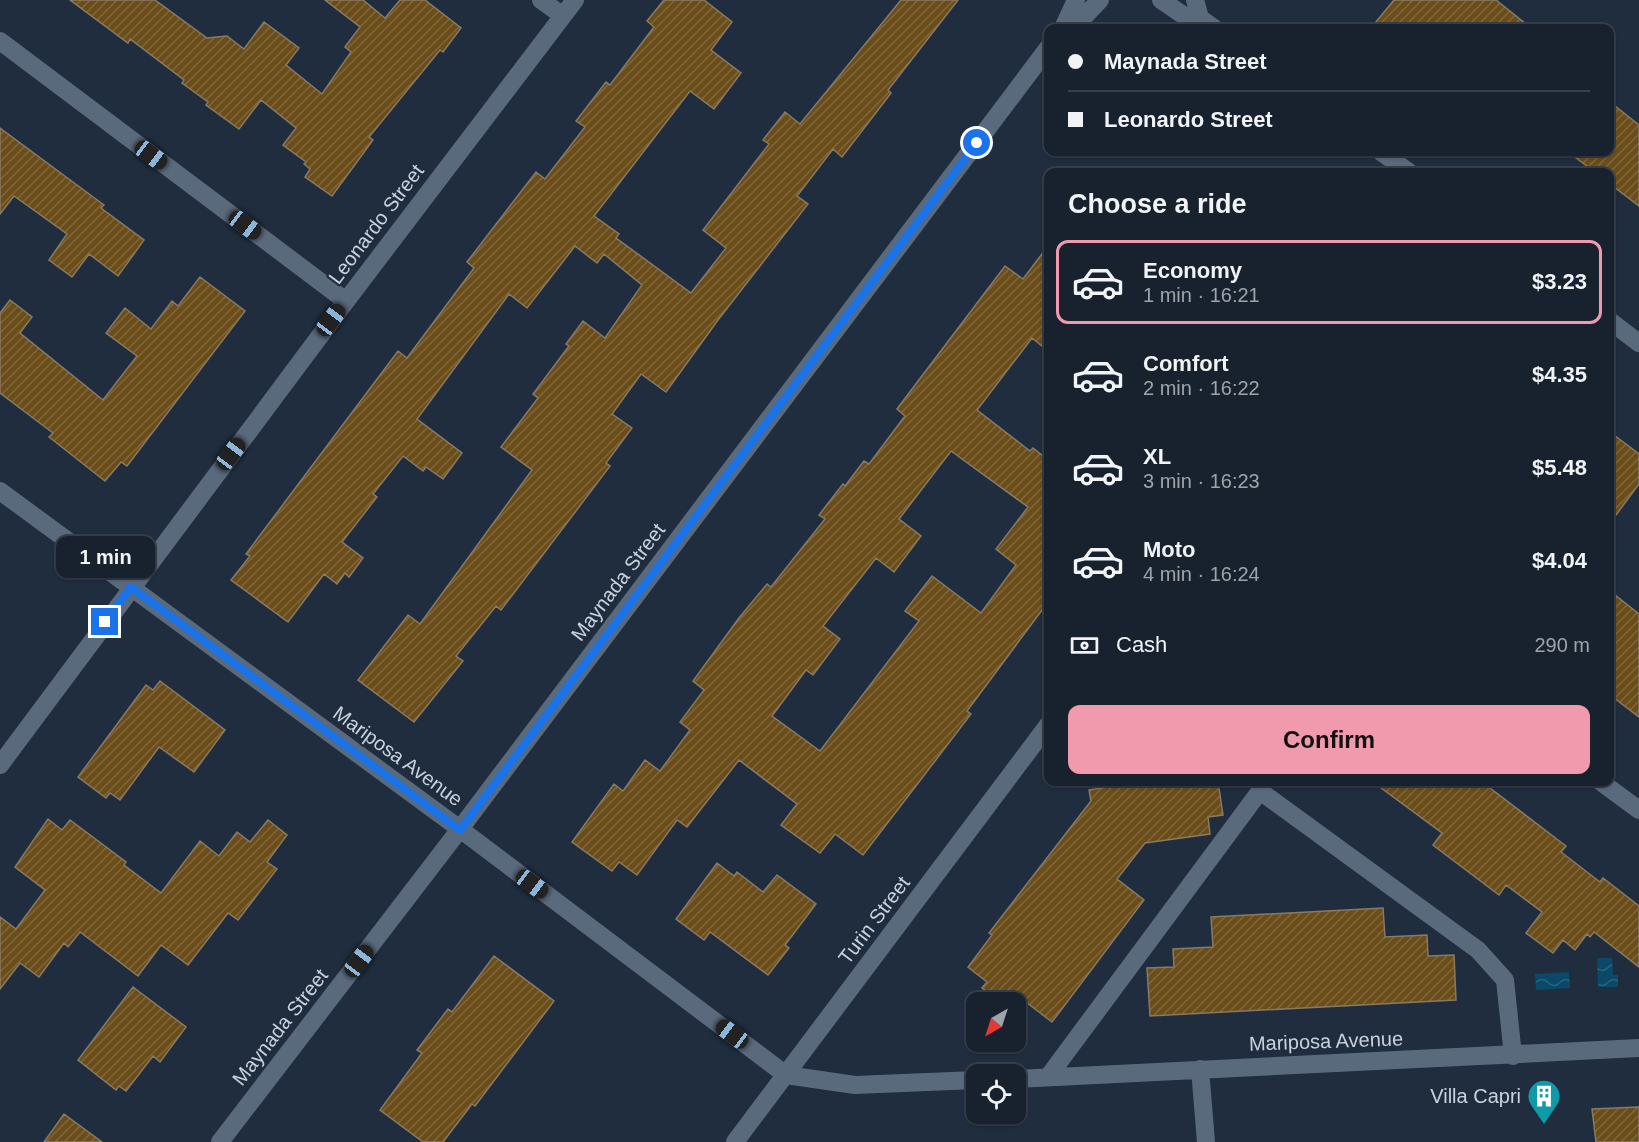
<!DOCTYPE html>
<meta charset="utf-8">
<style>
body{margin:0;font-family:Arial,sans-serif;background:#242f3a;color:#f1f3f6;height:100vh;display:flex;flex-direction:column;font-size:22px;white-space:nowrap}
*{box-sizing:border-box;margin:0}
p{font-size:20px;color:#9ea4aa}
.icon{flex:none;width:33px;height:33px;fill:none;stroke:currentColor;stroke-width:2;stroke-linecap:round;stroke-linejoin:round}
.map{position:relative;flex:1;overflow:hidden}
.side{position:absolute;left:1044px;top:168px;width:570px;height:618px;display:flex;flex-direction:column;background:#17222e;border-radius:12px;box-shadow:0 2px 4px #0004,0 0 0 2px #363f4a}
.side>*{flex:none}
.hud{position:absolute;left:1044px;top:24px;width:570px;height:132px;border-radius:12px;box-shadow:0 2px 4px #0004,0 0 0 2px #363f4a;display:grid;align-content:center;height:132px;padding:0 24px;background:#17222e}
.needle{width:39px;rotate:219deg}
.tools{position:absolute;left:966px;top:992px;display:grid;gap:12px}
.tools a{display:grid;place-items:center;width:60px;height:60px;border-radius:12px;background:#17222e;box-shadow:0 2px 4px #0004,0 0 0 2px #363f4a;font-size:30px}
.end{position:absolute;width:27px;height:27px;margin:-14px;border:8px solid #1a73e8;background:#fff;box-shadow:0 0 0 3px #fff}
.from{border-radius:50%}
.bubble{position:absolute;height:42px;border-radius:12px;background:#17222e;box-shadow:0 2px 4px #0004,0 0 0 2px #363f4a;font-size:20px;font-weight:700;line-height:42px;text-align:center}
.car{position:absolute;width:18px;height:36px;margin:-18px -9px;border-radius:8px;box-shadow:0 0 4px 2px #0007;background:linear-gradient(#222 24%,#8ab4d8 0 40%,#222 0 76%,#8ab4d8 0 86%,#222 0)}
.hud b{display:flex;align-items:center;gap:21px;height:57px;font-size:22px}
.hud b+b{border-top:2px solid #363f4a}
.hud i{width:15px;height:15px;background:#f1f3f6}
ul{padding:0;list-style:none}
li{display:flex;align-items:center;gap:18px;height:84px;margin:0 12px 9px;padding:0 12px;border:3px solid transparent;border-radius:12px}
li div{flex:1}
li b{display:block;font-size:22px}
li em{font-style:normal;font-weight:700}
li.current{border-color:#f29aad}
li>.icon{width:54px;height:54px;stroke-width:1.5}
h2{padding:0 24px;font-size:27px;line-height:72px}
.pay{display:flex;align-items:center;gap:15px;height:66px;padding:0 24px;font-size:22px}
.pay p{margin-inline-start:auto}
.action{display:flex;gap:12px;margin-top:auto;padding:12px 24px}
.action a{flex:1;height:69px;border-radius:12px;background:#f29aad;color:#111;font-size:24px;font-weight:700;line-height:69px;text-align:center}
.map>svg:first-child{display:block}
</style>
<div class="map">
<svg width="1639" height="1142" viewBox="0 0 1639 1142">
<defs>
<pattern id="water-waves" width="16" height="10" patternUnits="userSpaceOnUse" patternTransform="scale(1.5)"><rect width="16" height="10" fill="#0a4967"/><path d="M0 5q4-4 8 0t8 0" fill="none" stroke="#2c627c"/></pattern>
<pattern id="building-hatch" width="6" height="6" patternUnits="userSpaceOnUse" patternTransform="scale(1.5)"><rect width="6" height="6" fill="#6b4d1a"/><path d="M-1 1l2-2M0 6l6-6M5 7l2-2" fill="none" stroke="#7f663b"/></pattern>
</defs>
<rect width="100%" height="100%" fill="#1f2d3e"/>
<path fill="url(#water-waves)" d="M 1597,958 L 1612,958 L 1613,975 L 1618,975 L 1618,987 L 1598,987 Z
M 1569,972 L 1570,988 L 1536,990 L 1535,974 Z"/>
<path fill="url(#building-hatch)" stroke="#897a64" stroke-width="1.5" fill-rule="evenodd" d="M 70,0 L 155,0 L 207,38 L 227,36 L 244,49 L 264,22 L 299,48 L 286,65 L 322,94 L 351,52 L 345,47 L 360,27 L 325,0 L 363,0 L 385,18 L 400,0 L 425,0 L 461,28 L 443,52 L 440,50 L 369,137 L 373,140 L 332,196 L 305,177 L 310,169 L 304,164 L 306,162 L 283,145 L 296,128 L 261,100 L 239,129 L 206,105 L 208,102 L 182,83 L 184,80 L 130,39 L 128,43 Z
M 664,0 L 704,0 L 732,22 L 711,50 L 741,73 L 714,109 L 690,91 L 594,216 L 619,234 L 616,238 L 691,293 L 726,248 L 703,230 L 769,144 L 763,140 L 785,112 L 800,124 L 901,0 L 958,0 L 888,90 L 891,93 L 842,157 L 833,149 L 797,196 L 808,204 L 718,320 L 666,392 L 641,374 L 612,414 L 632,428 L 606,463 L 610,466 L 501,610 L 496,606 L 456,656 L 463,661 L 414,722 L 358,680 L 408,615 L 420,624 L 532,470 L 501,447 L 538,398 L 533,394 L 569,346 L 566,344 L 583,321 L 605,338 L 642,285 L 604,254 L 597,263 L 575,246 L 527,308 L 509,294 L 417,419 L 462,453 L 443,479 L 426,467 L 423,471 L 403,456 L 373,494 L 377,497 L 342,542 L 363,558 L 349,577 L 345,573 L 337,584 L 324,574 L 288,622 L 231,580 L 250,556 L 246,554 L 398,351 L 407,358 L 474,268 L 467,262 L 536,172 L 545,179 L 585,127 L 576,121 L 606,82 L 610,85 L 654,27 L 647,21 Z
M 1394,0 L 1496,0 L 1531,28 L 1371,28 Z
M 1610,102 L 1639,125 L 1639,206 L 1610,184 L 1610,172 L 1595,172 L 1568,152 L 1610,152 Z
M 0,128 L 104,205 L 101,208 L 144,240 L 118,276 L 89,254 L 72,277 L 49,260 L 67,234 L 14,196 L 0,214 Z
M 1048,246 L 1048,351 L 1032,338 L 977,410 L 1030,451 L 1033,448 L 1048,460 L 1048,602 L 967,711 L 971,714 L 863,855 L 835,834 L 820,853 L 781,825 L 797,804 L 739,760 L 687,827 L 677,820 L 637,875 L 619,862 L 612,871 L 572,842 L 614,784 L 623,791 L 645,760 L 660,771 L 690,730 L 680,722 L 704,690 L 693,681 L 739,618 L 767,584 L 771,587 L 825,519 L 819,515 L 843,484 L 845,486 L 864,461 L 869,464 L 905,416 L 897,409 L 1005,266 L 1023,279 ZM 951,451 L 1028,507 L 996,549 L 1016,565 L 981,613 L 932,576 L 905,611 L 919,621 L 820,751 L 772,716 L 806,670 L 813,675 L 840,639 L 823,626 L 876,558 L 894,572 L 921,536 L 899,519 Z
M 200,277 L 245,311 L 127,466 L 121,462 L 105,481 L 49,437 L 53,433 L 0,393 L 0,313 L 10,300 L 32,317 L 20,333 L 103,400 L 137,356 L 106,333 L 125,308 L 151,329 L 172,301 L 178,306 Z
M 1610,432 L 1639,454 L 1639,484 L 1610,523 Z
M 1610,591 L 1639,614 L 1639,717 L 1610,695 Z
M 160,681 L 225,730 L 194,772 L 159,747 L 120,800 L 110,793 L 106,798 L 78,777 L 146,685 L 153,690 Z
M 1108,782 L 1218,782 L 1223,815 L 1208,817 L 1210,834 L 1145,843 L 1117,879 L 1144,900 L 1052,1022 L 1022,999 L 1020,1002 L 1000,1002 L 982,988 L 987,982 L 968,967 L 992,935 L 989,933 L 1091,801 L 1089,790 L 1109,787 Z
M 1373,782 L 1482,782 L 1566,846 L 1561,852 L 1600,882 L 1603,878 L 1639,906 L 1639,967 L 1594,932 L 1590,937 L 1587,934 L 1575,950 L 1563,940 L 1553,953 L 1526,933 L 1542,912 L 1506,885 L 1499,895 L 1433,845 L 1442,833 Z
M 48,819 L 62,830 L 70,820 L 126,862 L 124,865 L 161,893 L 200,841 L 219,856 L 237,832 L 250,842 L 268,820 L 287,835 L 267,862 L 277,869 L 238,920 L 228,913 L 188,965 L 161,945 L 138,976 L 80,932 L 68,947 L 64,943 L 39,977 L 20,963 L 0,989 L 0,917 L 16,929 L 45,890 L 15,867 Z
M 717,863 L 734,876 L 737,872 L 763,892 L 777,875 L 816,904 L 785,945 L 789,948 L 768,975 L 710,932 L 704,940 L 676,919 Z
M 1383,908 L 1385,937 L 1427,935 L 1428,956 L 1454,955 L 1456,1000 L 1150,1016 L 1147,968 L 1174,967 L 1173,949 L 1213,947 L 1211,917 Z
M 494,956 L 554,1001 L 475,1106 L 472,1104 L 443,1142 L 423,1142 L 380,1110 L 422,1053 L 417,1050 L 448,1009 L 452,1012 Z
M 133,987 L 186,1027 L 160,1062 L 153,1056 L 126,1091 L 119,1086 L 116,1090 L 78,1060 Z
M 1639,1107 L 1639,1142 L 1596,1142 L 1592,1109 Z
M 64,1114 L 102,1142 L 44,1142 Z"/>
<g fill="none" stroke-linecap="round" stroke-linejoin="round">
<path stroke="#5a6a7d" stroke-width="18" d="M 541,0 L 563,16
M 1161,0 L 1183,15 L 1200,18 L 1214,28
M 1195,0 L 1200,18
M 0,41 L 346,301
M 1381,152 L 1409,172
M 1610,321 L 1639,343
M 0,491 L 460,829 L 786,1075 L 855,1085 L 976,1080
M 0,765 L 346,301 L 575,0
M 1601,782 L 1639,810
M 1200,1069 L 1206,1142
M 1048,1077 L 1260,791 L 1478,950 L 1505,980 L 1513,1056
M 1016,1079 L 1639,1048
M 735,1142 L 1048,725"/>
<path stroke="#5a6a7d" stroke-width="18" d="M 1064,27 L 1080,21 L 1100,0
M 1063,28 L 1076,0
M 220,1142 L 460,829 L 1048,48"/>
</g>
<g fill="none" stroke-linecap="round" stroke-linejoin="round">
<path stroke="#1a73e8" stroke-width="8" d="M 105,622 L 131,587 L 460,830 L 977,143"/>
</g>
<defs>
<symbol id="building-pin" viewBox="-11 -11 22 30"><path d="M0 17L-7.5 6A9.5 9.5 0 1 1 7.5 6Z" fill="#0f9aa8" stroke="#1f2d3e"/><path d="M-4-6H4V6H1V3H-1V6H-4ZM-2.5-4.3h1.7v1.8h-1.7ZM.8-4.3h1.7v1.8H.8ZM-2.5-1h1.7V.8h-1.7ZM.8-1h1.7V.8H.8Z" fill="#fff"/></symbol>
</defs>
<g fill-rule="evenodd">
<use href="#building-pin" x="1525" y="1077" width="38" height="52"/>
</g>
<g text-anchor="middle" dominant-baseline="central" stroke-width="4.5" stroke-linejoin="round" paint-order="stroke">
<g font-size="20" fill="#c9d2dd" stroke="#1f2d3e">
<text transform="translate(376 224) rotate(-53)">Leonardo Street</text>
<text transform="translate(618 582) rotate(-53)">Maynada Street</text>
<text transform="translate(398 756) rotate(36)">Mariposa Avenue</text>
<text transform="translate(874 920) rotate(-53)">Turin Street</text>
<text transform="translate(280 1027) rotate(-52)">Maynada Street</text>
<text transform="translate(1326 1041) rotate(-2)">Mariposa Avenue</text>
</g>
<g font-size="20" fill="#c9d2dd" stroke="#1f2d3e" text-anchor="end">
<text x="1521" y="1096">Villa Capri</text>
</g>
</g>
</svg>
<div class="tools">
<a><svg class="needle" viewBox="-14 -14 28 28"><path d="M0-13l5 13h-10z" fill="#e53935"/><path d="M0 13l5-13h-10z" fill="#9ea4aa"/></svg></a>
<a><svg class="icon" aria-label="locate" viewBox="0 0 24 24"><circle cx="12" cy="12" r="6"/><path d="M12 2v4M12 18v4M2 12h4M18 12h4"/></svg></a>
</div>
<i class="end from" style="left:977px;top:143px"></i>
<i class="end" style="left:105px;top:622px"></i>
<div class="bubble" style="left:56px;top:536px;width:99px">1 min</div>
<i class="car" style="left:151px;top:155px;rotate:127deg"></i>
<i class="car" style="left:245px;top:225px;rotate:127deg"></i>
<i class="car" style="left:331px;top:320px;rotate:37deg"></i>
<i class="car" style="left:231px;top:454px;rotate:37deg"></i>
<i class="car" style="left:532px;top:884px;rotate:127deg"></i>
<i class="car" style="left:359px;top:961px;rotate:37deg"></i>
<i class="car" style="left:732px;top:1034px;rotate:307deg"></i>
<div class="hud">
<b><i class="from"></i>Maynada Street</b>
<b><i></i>Leonardo Street</b>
</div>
<section class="side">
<h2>Choose a ride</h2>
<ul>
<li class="current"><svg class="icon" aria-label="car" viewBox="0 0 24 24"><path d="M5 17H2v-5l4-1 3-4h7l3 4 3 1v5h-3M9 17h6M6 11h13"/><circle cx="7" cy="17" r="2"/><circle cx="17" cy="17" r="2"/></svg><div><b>Economy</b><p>1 min · 16:21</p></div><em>$3.23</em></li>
<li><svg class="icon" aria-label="car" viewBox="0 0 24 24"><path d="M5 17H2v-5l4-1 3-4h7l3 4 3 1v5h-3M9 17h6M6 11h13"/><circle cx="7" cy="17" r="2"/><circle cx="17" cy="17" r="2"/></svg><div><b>Comfort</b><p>2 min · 16:22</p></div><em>$4.35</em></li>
<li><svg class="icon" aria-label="car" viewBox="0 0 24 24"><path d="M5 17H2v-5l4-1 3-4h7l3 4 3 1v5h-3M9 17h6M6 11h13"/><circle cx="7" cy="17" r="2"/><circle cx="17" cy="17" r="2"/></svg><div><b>XL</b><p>3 min · 16:23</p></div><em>$5.48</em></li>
<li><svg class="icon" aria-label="car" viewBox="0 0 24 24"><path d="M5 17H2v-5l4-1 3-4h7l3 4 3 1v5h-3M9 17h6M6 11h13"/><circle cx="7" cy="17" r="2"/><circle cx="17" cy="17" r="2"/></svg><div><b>Moto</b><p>4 min · 16:24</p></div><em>$4.04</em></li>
</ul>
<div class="pay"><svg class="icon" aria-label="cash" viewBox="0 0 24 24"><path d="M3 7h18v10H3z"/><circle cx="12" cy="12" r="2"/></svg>Cash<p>290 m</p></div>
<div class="action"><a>Confirm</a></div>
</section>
</div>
